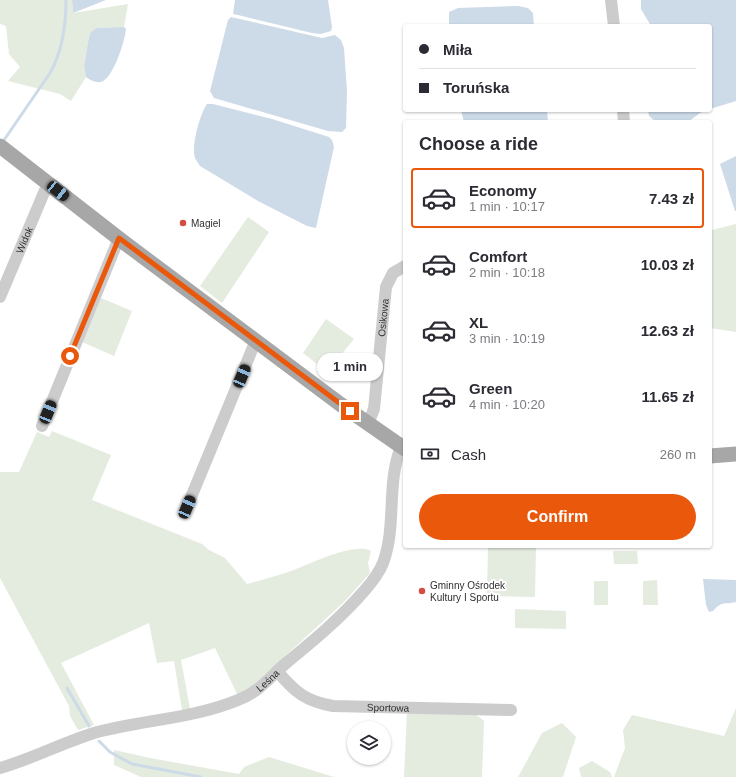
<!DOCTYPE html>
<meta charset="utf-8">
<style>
body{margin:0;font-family:Helvetica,sans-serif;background:#f2f2f3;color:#2b2b33;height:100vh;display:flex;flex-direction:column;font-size:15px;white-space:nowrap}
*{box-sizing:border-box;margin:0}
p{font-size:13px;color:#7c7c81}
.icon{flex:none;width:22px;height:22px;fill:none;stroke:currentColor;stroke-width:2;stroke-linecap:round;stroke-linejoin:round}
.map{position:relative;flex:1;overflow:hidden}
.sheet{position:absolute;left:403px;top:120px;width:309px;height:428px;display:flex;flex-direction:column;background:#fff;border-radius:4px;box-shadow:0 1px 3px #0004}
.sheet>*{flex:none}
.guide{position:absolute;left:403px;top:24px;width:309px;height:88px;border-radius:4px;box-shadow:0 1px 3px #0004;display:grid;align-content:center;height:88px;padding:0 16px;background:#fff}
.buttons{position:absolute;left:347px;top:721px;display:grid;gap:8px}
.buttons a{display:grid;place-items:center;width:44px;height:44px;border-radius:50%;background:#fff;box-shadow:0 1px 3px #0004;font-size:20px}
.end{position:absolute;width:18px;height:18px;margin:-9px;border:5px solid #ea580c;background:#fff;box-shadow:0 0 0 2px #fff}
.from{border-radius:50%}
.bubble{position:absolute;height:28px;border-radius:14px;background:#fff;box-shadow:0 1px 3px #0004;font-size:13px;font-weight:700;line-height:28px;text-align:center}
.car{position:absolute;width:12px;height:24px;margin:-12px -6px;border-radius:5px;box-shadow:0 0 3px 1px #0007;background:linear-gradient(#222 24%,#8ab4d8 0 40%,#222 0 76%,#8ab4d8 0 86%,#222 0)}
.guide b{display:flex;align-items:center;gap:14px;height:38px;font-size:15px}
.guide b+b{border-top:1px solid #e1e1e2}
.guide i{width:10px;height:10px;background:#2b2b33}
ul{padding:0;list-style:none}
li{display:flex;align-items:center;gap:12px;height:60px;margin:0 8px 6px;padding:0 8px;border:2px solid transparent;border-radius:4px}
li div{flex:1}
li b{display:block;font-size:15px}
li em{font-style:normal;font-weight:700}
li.on{border-color:#ea580c}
li>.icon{width:36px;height:36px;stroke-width:1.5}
h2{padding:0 16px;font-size:18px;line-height:48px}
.pay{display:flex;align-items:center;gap:10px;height:44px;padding:0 16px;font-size:15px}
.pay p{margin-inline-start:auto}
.primary-button{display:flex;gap:8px;margin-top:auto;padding:8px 16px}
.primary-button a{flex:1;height:46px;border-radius:24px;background:#ea580c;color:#fff;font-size:16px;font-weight:700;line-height:46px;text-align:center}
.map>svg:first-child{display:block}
</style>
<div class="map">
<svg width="736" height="777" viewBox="0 0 736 777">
<rect width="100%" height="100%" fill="#fff"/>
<path fill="#e4ebdf" d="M 0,0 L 72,0 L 73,13 L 128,4 L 124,27 L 96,28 L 90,33 L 88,42 L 84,66 L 86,77 L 71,101 L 60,94 L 8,81 L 20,67 L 9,54 L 6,26 L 0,24 Z
M 248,217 L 269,232 L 222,303 L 200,286 Z
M 736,224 L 736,332 L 710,328 L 712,230 Z
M 101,298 L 132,311 L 114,356 L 82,342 Z
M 326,319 L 354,339 L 327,372 L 303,353 Z
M 52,431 L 111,455 L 92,500 L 202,544 L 209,550 L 225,558 L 247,584 C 262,580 277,576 291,571 C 311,564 353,542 371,551 L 368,563 L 370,573 L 345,601 L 257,682 L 238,696 L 215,648 L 181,660 L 190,709 L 182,710 L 174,661 L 157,663 L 149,623 L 61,663 L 94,725 L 78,730 L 70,716 L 69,706 L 0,578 L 0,472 L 19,472 L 37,432 L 49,437 Z
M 488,546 L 536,546 L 535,597 L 487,596 Z
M 613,551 L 637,551 L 638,564 L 614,564 Z
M 657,580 L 658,605 L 643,605 L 643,581 Z
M 594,581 L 608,581 L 608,605 L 594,605 Z
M 515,609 L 566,611 L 566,629 L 515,628 Z
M 736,708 L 736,777 L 614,777 L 625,748 L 623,730 L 632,715 L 724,736 Z
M 407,712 L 475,714 L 484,721 L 482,777 L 404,777 Z
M 562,723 L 576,737 L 563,777 L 518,777 L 542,733 Z
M 114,750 L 150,758 L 239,774 L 244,767 L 269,757 L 334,777 L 141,777 L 114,765 Z
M 592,761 L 610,772 L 612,777 L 581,777 L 579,768 Z"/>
<path fill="#cddae8" d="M 72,0 L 106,0 L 73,13 Z
M 235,0 L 328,0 L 332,27 L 331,31 L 321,34 L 312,33 L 238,15 L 233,14 Z
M 641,0 L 736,0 L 736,101 L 710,109 L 710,26 L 651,26 L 641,9 Z
M 518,6 L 528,8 L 533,13 L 534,26 L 449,26 L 449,12 L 458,8 Z
M 231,17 L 322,38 L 335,35 L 341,40 L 344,48 L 347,92 L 346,128 L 342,132 L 328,131 L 214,98 L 210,91 L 228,20 Z
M 124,27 L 126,29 C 125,41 113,79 101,82 C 95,83 90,80 86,77 L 84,66 L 88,42 L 90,33 L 96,28 Z
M 207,104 L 213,104 L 272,119 L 329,137 L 332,140 L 334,147 L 316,228 L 307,226 L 258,201 L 200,166 C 198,163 196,160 195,158 C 191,146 200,114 207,104 Z
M 461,110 L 547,110 L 548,122 L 464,122 Z
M 648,110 L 707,110 L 700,113 L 688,122 L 656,122 L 649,116 Z
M 736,156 L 736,211 L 735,211 L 720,164 Z
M 703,579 L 736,580 L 736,602 C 724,605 723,600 713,611 L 709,612 L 706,605 Z"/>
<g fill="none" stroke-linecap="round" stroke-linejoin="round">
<path stroke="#cddae8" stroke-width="3" d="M 2,143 L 50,73 C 63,50 66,25 66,0
M 67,688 L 89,726
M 99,741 L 110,752 L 132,764 L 201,777"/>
<g stroke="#ccc" stroke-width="12">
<path d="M 611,0 L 614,26"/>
<path d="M 623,110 L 624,122"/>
<path id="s1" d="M 0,297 L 48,183"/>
<path id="s2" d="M 368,424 L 374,409 L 386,287 L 393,273 L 405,266"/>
<path d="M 42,426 L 119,238"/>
<path d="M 187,507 L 256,340"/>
<path id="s3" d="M 277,671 C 295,692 305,701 333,706 L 511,710"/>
<path id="s4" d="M 0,768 C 32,759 62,743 94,733 C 141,720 192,719 238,700 C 259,692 269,678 285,664 C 313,641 341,618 365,590 C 372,582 379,573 383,563 C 397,526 386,484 401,447"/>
</g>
<path stroke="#a7a7a7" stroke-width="15" d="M 0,146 L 122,241 L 340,404 L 405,449
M 710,456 L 736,454"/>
</g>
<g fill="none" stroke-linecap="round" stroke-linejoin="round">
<path stroke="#ea580c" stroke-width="5" d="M 70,356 L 119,238 L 350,411"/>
</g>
<g fill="#d34d45" stroke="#fff" stroke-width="1.5">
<circle cx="183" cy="223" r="4"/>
<circle cx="422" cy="591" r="4"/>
</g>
<g text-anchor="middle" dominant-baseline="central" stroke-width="4" stroke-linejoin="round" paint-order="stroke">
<g font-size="10" fill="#2f2f2f" stroke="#fff" text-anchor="start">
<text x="191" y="223">Magiel</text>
<text x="430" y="585">Gminny Ośrodek<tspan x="430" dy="12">Kultury I Sportu</tspan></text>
</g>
<g font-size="10" fill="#2f2f2f" stroke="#fff">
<text stroke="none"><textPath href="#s1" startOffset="62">Widok</textPath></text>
<text stroke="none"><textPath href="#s2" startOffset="108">Osikowa</textPath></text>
<text stroke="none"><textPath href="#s4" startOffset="284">Leśna</textPath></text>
<text stroke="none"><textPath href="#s3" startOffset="123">Sportowa</textPath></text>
</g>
</g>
</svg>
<div class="buttons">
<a><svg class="icon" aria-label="layers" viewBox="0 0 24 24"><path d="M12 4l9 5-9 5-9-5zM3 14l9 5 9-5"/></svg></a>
</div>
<i class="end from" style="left:70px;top:356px"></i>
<i class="end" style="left:350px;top:411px"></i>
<div class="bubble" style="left:317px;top:353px;width:66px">1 min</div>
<i class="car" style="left:58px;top:191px;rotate:128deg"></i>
<i class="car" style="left:242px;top:376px;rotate:23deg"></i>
<i class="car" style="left:48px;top:412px;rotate:22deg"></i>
<i class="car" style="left:187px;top:507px;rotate:23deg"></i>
<div class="guide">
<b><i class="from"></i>Miła</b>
<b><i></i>Toruńska</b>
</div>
<section class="sheet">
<h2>Choose a ride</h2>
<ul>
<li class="on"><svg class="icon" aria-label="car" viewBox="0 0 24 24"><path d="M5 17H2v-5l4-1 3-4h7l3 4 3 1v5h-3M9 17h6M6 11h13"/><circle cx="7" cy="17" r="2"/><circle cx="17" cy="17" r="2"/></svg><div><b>Economy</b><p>1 min · 10:17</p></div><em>7.43 zł</em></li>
<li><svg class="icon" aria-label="car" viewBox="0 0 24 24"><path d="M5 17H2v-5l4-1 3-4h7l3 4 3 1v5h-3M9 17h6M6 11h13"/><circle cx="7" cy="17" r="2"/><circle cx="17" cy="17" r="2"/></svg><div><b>Comfort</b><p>2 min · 10:18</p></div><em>10.03 zł</em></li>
<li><svg class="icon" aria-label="car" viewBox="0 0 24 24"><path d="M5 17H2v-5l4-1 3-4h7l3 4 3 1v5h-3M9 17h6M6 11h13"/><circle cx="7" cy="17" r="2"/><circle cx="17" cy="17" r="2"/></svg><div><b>XL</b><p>3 min · 10:19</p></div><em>12.63 zł</em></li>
<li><svg class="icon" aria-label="car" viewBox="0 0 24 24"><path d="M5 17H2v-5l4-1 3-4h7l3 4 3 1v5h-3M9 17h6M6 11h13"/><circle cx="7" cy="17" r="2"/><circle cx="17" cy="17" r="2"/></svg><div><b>Green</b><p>4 min · 10:20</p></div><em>11.65 zł</em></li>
</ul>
<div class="pay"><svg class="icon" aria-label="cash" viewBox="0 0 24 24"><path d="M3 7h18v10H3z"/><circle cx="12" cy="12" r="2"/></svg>Cash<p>260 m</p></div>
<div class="primary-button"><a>Confirm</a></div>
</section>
</div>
